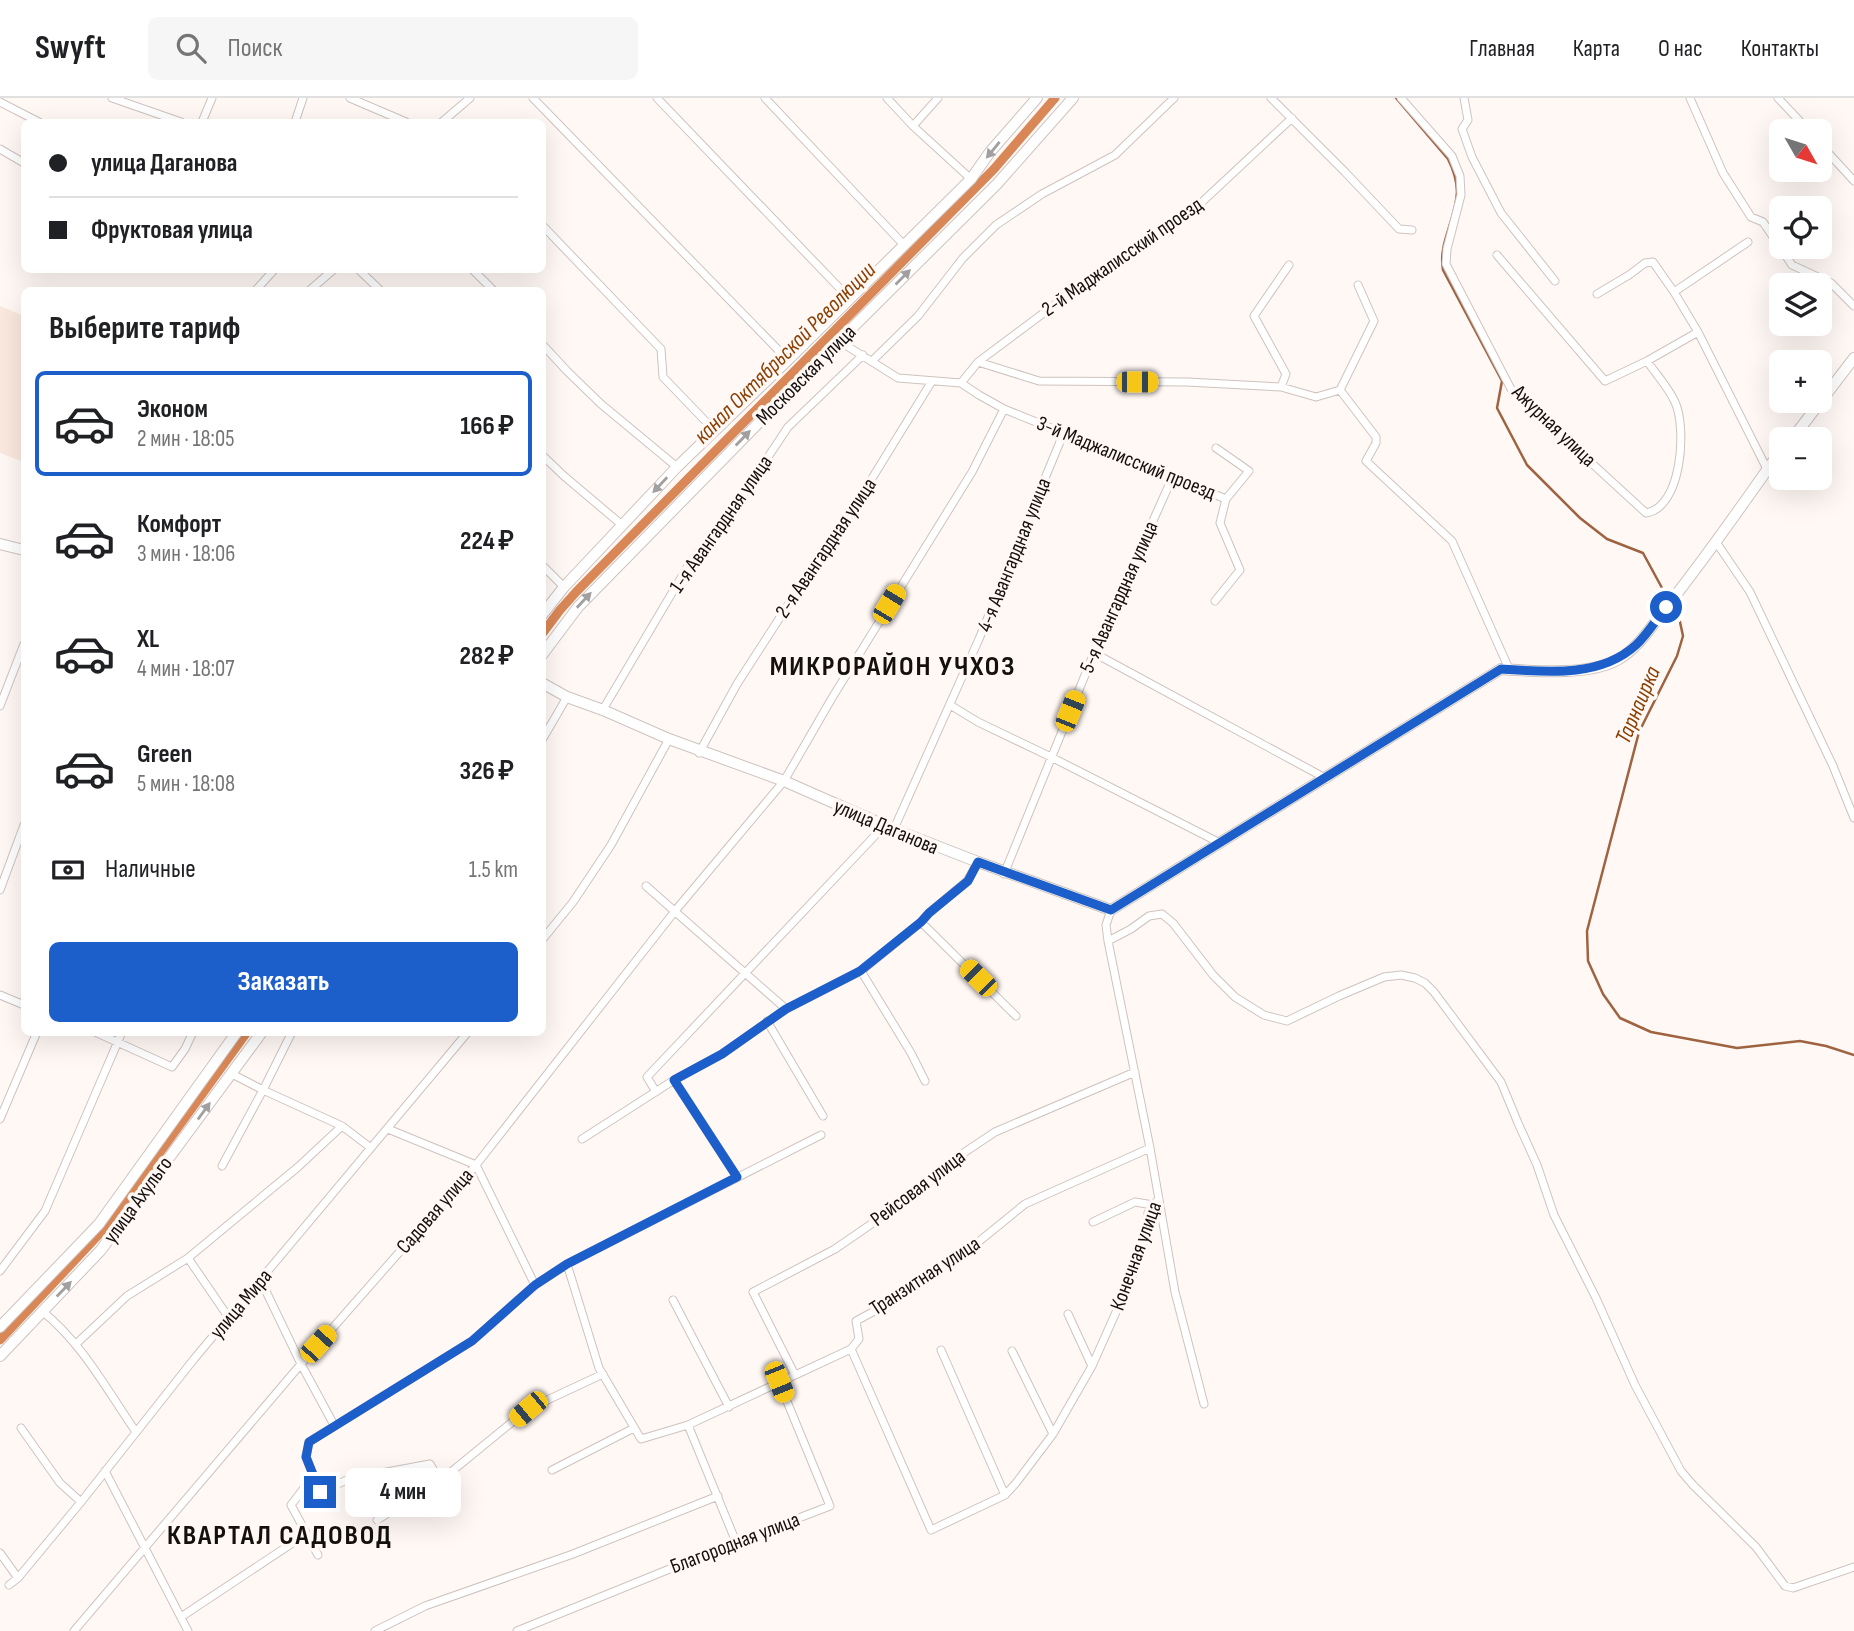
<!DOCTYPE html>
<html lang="ru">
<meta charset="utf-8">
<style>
body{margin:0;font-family:"Sofia Sans Condensed",sans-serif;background:#f6f6f6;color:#202124;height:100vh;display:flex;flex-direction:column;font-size:26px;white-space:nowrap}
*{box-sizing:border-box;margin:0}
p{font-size:23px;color:#757577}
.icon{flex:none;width:38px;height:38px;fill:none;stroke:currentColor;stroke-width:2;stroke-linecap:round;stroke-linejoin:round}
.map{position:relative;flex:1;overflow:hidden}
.side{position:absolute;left:21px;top:189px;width:525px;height:749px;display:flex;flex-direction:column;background:#fff;border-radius:10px;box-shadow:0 7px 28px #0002}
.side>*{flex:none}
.hud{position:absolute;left:21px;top:21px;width:525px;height:154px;border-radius:10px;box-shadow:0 7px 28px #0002;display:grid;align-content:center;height:154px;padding:0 28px;background:#fff}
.needle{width:46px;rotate:129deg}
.controls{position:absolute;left:1769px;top:21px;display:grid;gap:14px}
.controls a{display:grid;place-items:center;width:63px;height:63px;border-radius:10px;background:#fff;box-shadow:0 7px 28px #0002;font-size:35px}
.end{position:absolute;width:32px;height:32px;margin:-16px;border:9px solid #1c5eca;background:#fff;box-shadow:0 0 0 4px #fff}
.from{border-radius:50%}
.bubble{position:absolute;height:49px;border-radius:10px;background:#fff;box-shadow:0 7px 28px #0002;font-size:23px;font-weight:700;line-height:49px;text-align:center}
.car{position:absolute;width:21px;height:42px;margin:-21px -10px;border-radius:9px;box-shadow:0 0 5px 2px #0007;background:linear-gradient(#f5c518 24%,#345 0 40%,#f5c518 0 76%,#345 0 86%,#f5c518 0)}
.hud b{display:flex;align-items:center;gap:24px;height:66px;font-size:26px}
.hud b+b{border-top:2px solid #e0e0e0}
.hud i{width:18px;height:18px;background:#202124}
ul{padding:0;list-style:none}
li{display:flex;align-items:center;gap:21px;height:105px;margin:0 14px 10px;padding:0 14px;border:4px solid transparent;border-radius:10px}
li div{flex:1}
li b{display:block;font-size:26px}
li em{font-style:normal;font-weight:700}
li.selected{border-color:#1c5eca}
li>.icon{width:63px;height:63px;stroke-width:1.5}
h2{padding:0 28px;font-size:32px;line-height:84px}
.pay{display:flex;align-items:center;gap:18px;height:77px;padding:0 28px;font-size:26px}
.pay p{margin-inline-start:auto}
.button{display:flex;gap:14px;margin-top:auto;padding:14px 28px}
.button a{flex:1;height:80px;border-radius:10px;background:#1c5eca;color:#fff;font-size:28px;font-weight:700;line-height:80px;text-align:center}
header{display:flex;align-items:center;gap:42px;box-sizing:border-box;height:98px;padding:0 35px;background:#fff;border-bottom:2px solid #e0e0e0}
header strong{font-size:33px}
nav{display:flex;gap:38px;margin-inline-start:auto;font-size:24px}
.search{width:490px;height:63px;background:#f6f6f6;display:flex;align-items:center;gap:18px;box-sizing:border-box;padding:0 24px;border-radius:10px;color:#757577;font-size:26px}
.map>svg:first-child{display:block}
</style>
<header>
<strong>Swyft</strong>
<div class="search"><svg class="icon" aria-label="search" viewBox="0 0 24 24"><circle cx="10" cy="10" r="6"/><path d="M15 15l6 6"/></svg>Поиск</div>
<nav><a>Главная</a><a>Карта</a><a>О нас</a><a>Контакты</a></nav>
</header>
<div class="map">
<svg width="1854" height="1533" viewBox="0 0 1854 1533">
<rect width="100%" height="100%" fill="#fff8f5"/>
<path fill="#fbe9df" d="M 0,208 L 24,218 L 24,364 L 0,355 Z"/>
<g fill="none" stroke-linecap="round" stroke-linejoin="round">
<path stroke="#9e6341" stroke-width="2.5" d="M 1396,0 L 1448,61 C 1453,71 1457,82 1457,94 C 1456,121 1438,145 1443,172 L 1502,283 L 1497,310 L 1527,367 L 1580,420 L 1607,441 L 1643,455 L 1668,501
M 1671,507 L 1680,524 L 1683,538 L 1677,558 L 1639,634 L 1587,833 L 1588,863 L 1603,896 L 1620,920 L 1651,934 L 1737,950 L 1800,943 L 1826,948 L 1854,957"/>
<path stroke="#d98757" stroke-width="9" d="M 542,536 L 560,512 L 577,493 L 994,71 L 1055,0
M 0,1242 L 105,1130 L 247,934"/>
<defs>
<path id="street" d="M 112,0 L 181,24
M 350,0 L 406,24
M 533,0 L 788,262
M 657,0 L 850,201
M 765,0 L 904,147
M 887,0 L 913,28 L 971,81
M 1271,0 L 1345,74 L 1399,131 L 1412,132
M 1401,0 L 1452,58 L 1460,78 L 1461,97 L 1447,151 L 1446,166 L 1511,291 L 1646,415 C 1682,410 1687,330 1675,304 C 1668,289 1656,276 1647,263
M 1464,0 L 1468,22 L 1462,31 L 1472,59 L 1501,115 L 1555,183
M 1690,0 L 1723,75 L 1751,119 L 1763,124 L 1792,167 L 1831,185 L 1854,208
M 1778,0 L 1809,33
M 0,4 L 39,24
M 202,24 L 212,0
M 295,24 L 303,0
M 442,24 L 470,0
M 913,28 L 938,0
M 1820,46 L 1854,83
M 0,51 L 24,65
M 542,127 L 661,251 L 663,279 L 714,332
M 1497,157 L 1605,283 L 1647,263 L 1698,234
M 359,172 L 380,192
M 473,172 L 493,192
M 256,192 L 274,172
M 310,192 L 333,172
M 1674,194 L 1748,144
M 1597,196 L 1629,177 L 1645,165 L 1653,164 L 1674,194 L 1698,234 L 1768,373
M 839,243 L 898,280 L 961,285
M 542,246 L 567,273 L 601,306 L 677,369
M 872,263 L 918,218 L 963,160 L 996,127 L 1042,96 L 1115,57 L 1174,0
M 978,264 L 1039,283 L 1187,284 L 1281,289 L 1316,299 L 1340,292 L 1376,339 L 1376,345 L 1366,363 L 1452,443 L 1510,573
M 961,285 L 978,264 L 1081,187 L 1187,118 L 1292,20
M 961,285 L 979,297 L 1004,311 L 1226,401 L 1220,425 L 1240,472 L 1215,503
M 1281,289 L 1286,276 L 1254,218 L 1289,167
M 1340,292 L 1374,223 L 1358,187
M 1216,350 L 1249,373 L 1226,401
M 542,357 L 564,378 L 622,427
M 1716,444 L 1750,494 L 1833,668 L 1854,720
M 542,467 L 564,489
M 1094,555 L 1327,681
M 950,607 L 978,624 L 1051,659 L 1220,745
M 0,608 L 24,546
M 602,613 L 688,468 L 740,401 L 788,329 L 863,257
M 542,642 L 567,599
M 699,655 L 737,586 L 788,507 L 847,421 L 932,283
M 893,733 L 979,541 L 1064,334
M 1004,776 L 1094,555 L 1173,378
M 646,788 L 786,911
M 0,792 L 24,727
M 1111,812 L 1106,827 L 1108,843 L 1150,1050 L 1175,1194 L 1204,1306
M 921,824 L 1016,918
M 542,842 L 573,804 L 611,747 L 669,641
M 1108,843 L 1131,831 L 1149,818 L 1162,816 L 1173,825 L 1213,877 L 1235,899 L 1264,917 L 1287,923 L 1339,898 L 1384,879 L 1401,877 L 1415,880 L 1425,885 L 1434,894 L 1501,984 L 1518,1025 L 1537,1067 L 1554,1117 L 1596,1200 L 1635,1287 L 1681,1373 L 1693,1387 L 1756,1449 L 1785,1488 L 1793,1490 L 1854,1469
M 861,873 L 911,955 L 925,983
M 0,897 L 24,907
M 767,923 L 823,1018
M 95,934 L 172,969 L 185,951 L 193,934
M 232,976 L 263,992 L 342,1028 L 371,1050
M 674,982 L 737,1079
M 656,994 L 647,979 L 885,727
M 0,1021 L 37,934
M 388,1031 L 476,1067 L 535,1187
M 582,1041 L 674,982 L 722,956 L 786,911 L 861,873 L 921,824 L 929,815 L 967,783 L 978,764
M 222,1068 L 263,992 L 292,934
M 1093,1124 L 1135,1104 L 1153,1107
M 188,1160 L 229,1220
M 567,1166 L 599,1270 L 641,1341 L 688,1327 L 851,1251 L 859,1241 L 856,1223 L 891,1204 L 966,1154 L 1025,1106 L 1150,1050
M 0,1173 L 45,1113 L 122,934
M 261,1183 L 301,1266 L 334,1327
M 673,1202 L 729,1309
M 42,1213 C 82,1245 107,1292 136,1334
M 1068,1216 L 1092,1268
M 76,1246 L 127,1198 L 188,1160 L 298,1069 L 342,1028
M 851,1251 L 931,1432 L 1005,1397 L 1016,1385 L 1053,1336 L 1092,1268 L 1141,1158 L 1148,1115 L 1153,1107 L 1159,1101
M 941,1252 L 1005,1397
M 1012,1253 L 1053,1336
M 795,1277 L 753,1194 L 835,1151 L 925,1089 L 947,1066 L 995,1034 L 1135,974
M 688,1327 L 736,1444
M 21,1330 L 60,1385 L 81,1404
M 552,1372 L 634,1330
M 105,1373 L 188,1533
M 314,1377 L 291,1407 L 318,1457
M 440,1383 L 430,1366 L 349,1381 L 320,1394 L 306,1359 L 309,1344 L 472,1243 L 535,1187 L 567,1166 L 821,1037
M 377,1422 L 440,1383 L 528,1311 L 603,1276
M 0,1455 L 18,1480
M 9,1487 L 18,1480 L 81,1404 L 194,1261 L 468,934
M 181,1519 L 306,1436
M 74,1533 L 301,1266 L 476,1067 L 675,813 L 784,683 L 832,600 L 972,374 L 1004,311
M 375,1533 L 425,1508 L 573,1456 L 718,1398
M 517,1533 L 736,1444 L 830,1408 L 779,1284"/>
<path id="secondary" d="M 1792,341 L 1854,260
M 0,446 L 24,452
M 542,517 L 564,489 L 677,369 L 788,262 L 971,81 L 990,54 L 1037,0
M 542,557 L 578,509 L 839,243 L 997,86 L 1073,0
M 542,585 L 567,599 L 603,612 L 669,641 L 784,683 L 893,731 L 978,764 L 1111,812 L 1501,571 C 1533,573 1588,578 1617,562 C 1639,550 1653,526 1668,507 C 1708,457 1744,404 1782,351
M 0,1229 L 99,1126 L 237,934
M 0,1258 L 101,1152 L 262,934"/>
</defs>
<use href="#street" stroke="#cec3be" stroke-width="9"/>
<use href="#secondary" stroke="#cec3be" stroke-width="12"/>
<use href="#street" stroke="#fff" stroke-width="7"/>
<use href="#secondary" stroke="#fff" stroke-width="10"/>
</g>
<defs><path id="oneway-solid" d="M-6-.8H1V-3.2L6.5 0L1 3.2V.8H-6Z" transform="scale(1.75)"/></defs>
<g fill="#a19f9f">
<use href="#oneway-solid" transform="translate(993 52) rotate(129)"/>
<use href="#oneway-solid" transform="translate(903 179) rotate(-45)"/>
<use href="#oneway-solid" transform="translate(743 340) rotate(-46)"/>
<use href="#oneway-solid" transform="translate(660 387) rotate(133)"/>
<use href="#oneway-solid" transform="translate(584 502) rotate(-47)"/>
<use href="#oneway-solid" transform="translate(204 1013) rotate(-54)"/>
<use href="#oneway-solid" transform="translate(64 1191) rotate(-46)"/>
</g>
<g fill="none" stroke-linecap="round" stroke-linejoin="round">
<path stroke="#1c5eca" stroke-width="9" d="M 320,1394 L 306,1359 L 309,1344 L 472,1243 L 535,1187 L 567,1166 L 737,1079 L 674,982 L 722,956 L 786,911 L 860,873 L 921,824 L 929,815 L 968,783 L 978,764 L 1111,812 L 1501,571 C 1546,574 1600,580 1636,547 C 1647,537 1656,522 1666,509"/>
</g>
<g text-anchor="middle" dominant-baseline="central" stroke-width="7" stroke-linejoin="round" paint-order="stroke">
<g font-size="21" fill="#14100e" stroke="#fff8f5">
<text transform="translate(1122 159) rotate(-35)">2-й Маджалисский проезд</text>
<text transform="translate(806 277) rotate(-45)">Московская улица</text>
<text transform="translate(1554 328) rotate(44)">Ажурная улица</text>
<text transform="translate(1126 360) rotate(22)">3-й Маджалисский проезд</text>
<text transform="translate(721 426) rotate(-55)">1-я Авангардная улица</text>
<text transform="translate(826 450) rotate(-56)">2-я Авангардная улица</text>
<text transform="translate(1014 457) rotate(-68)">4-я Авангардная улица</text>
<text transform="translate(1119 499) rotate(-66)">5-я Авангардная улица</text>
<text transform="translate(886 729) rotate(23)">улица Даганова</text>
<text transform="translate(918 1090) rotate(-37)">Рейсовая улица</text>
<text transform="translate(138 1102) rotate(-54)">улица Ахульго</text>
<text transform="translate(435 1113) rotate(-49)">Садовая улица</text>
<text transform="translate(1136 1158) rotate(-70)">Конечная улица</text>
<text transform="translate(925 1178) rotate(-33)">Транзитная улица</text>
<text transform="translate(241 1206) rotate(-50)">улица Мира</text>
<text transform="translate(735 1445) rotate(-21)">Благородная улица</text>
</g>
<g font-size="23" font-style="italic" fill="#8a3f03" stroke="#fff8f5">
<text transform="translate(785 255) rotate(-45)">канал Октябрьской Революции</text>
<text transform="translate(1638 607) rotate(-67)">Тарнаирка</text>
</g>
<g font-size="28" font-weight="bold" letter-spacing="2" fill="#14100e" stroke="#fff8f5">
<text x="893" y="568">МИКРОРАЙОН УЧХОЗ</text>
<text x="280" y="1437">КВАРТАЛ САДОВОД</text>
</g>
</g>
</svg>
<div class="controls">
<a><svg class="needle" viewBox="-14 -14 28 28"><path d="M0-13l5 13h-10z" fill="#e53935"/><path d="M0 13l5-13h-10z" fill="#757577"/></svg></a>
<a><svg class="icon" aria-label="locate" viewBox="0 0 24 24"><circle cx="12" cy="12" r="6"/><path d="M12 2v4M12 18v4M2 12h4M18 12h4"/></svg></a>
<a><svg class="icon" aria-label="layers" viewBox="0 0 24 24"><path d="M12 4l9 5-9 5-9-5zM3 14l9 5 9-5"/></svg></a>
<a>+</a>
<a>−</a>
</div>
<i class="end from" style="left:1666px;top:509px"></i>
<i class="end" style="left:320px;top:1394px"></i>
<div class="bubble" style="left:345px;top:1370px;width:116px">4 мин</div>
<i class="car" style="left:1137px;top:284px;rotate:90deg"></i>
<i class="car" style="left:889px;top:506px;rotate:31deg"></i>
<i class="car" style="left:1070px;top:613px;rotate:22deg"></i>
<i class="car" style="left:978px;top:880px;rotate:315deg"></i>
<i class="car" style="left:318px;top:1246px;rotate:42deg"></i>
<i class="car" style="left:779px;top:1284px;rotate:158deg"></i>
<i class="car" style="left:528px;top:1311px;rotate:230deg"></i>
<div class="hud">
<b><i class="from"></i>улица Даганова</b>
<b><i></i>Фруктовая улица</b>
</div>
<section class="side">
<h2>Выберите тариф</h2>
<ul>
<li class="selected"><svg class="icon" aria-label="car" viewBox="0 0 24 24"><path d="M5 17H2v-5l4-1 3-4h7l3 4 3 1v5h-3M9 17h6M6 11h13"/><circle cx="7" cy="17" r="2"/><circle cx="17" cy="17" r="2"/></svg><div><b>Эконом</b><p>2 мин · 18:05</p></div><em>166 ₽</em></li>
<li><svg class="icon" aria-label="car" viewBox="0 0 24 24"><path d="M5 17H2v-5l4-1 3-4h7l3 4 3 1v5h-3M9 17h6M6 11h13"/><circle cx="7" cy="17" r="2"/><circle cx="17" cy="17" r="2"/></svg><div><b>Комфорт</b><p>3 мин · 18:06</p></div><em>224 ₽</em></li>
<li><svg class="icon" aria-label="car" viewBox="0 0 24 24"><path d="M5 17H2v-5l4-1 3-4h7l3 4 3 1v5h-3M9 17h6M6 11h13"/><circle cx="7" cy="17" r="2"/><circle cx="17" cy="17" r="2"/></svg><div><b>XL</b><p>4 мин · 18:07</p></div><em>282 ₽</em></li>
<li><svg class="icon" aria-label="car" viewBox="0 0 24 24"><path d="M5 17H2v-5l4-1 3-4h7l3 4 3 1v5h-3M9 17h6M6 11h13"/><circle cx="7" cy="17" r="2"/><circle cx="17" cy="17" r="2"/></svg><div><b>Green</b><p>5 мин · 18:08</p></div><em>326 ₽</em></li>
</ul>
<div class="pay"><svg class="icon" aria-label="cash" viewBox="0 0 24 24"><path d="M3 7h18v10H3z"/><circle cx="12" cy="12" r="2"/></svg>Наличные<p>1.5 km</p></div>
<div class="button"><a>Заказать</a></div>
</section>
</div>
